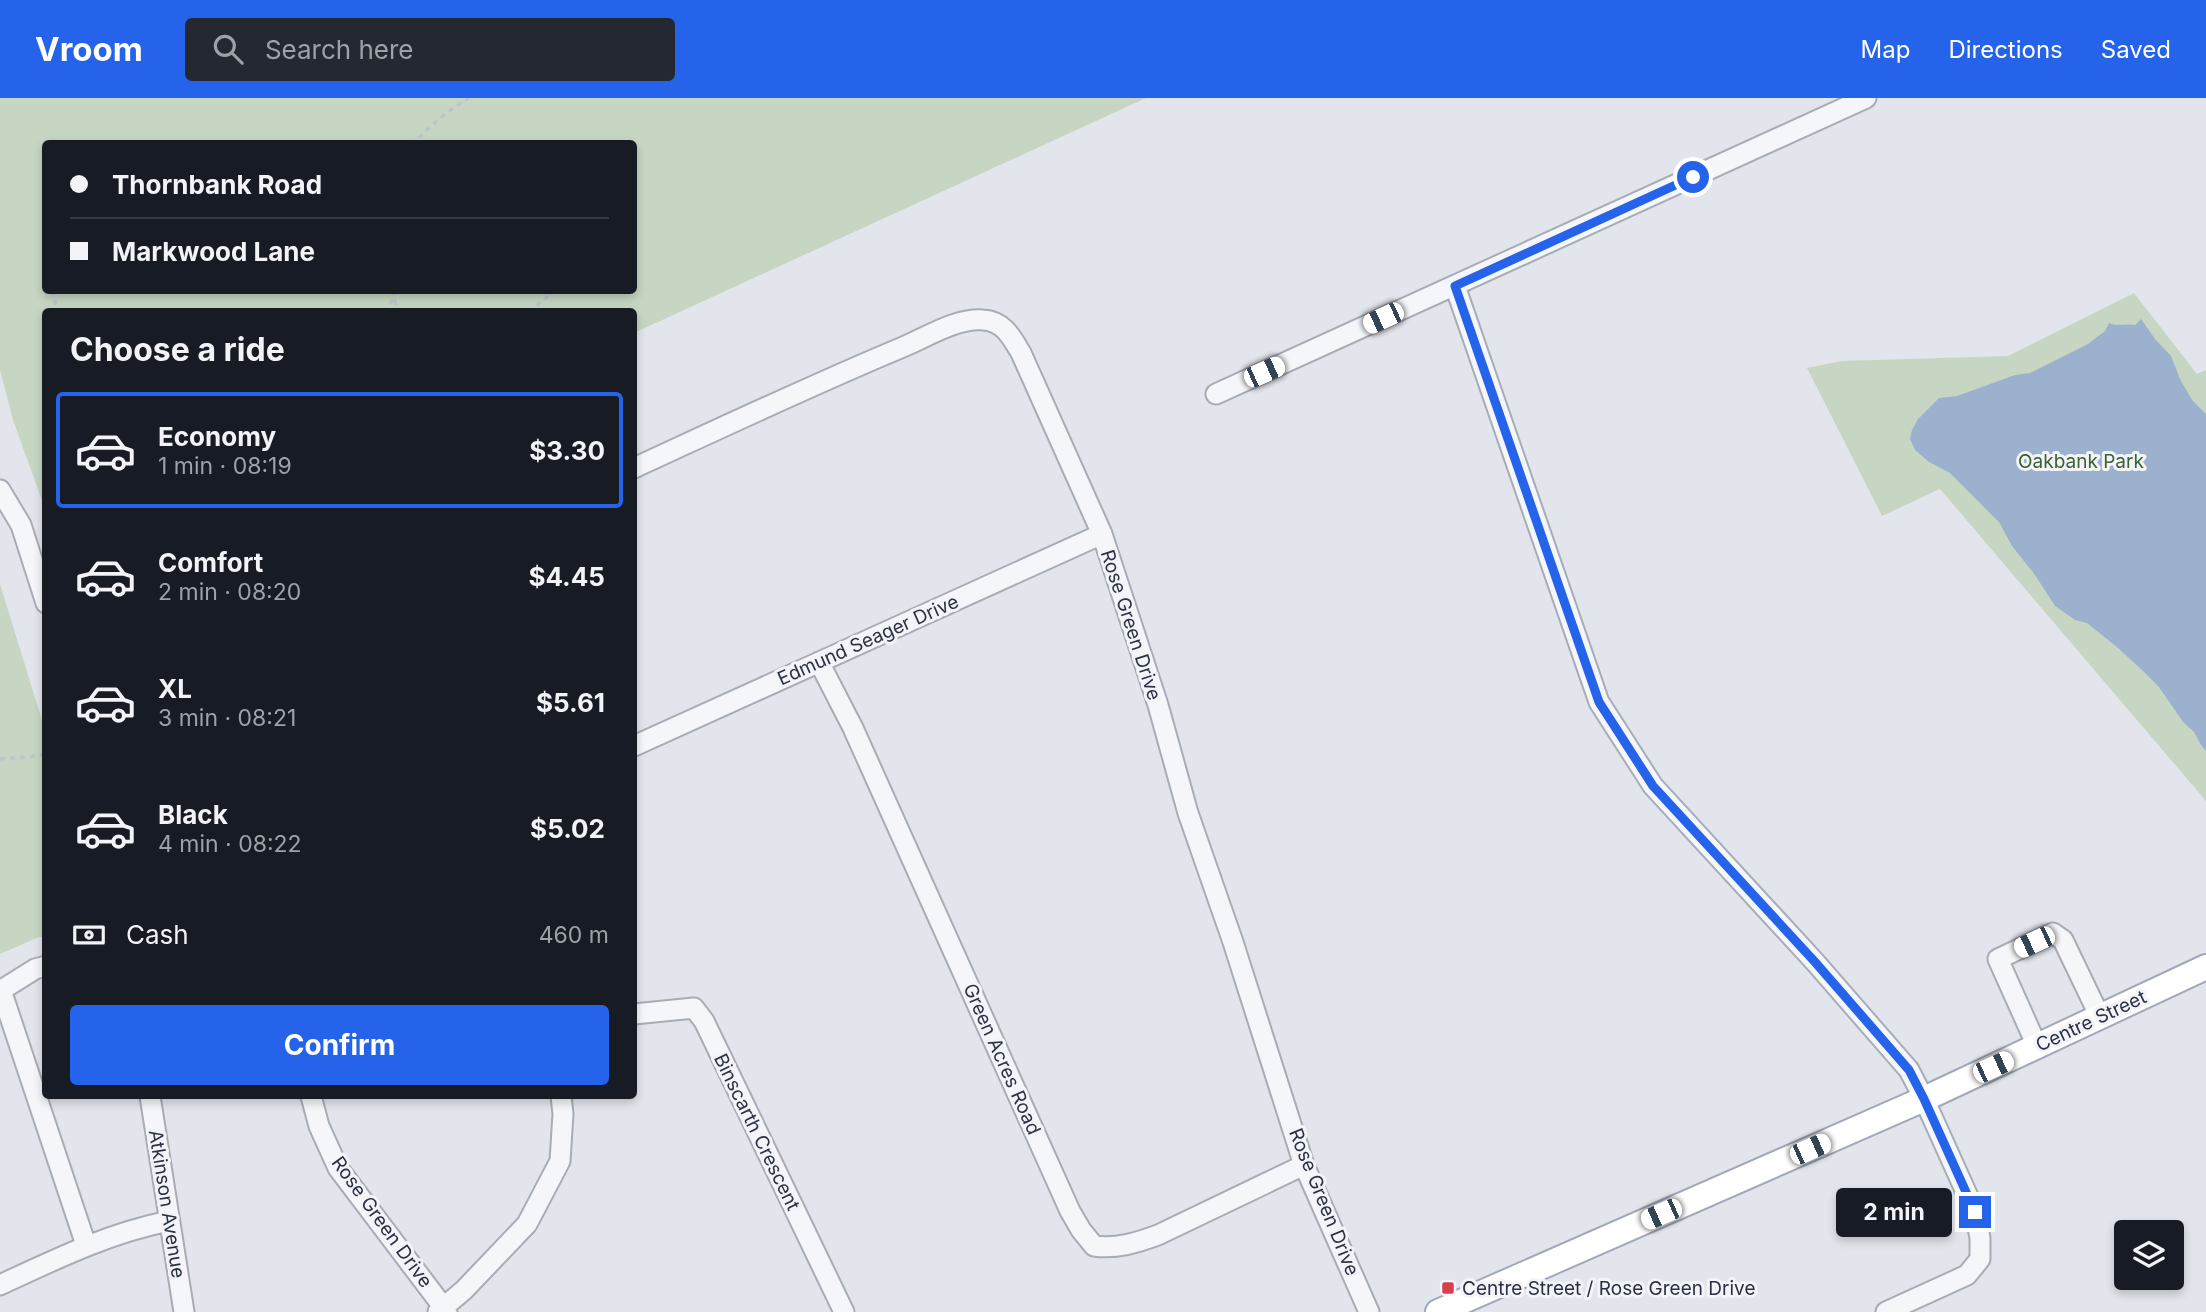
<!DOCTYPE html>
<meta charset="utf-8">
<style>
body{margin:0;font-family:Inter,sans-serif;background:#242831;color:#f1f3f6;height:100vh;display:flex;flex-direction:column;font-size:26px;white-space:nowrap}
*{box-sizing:border-box;margin:0}
p{font-size:23px;color:#9ea1a6}
.icon{flex:none;width:38px;height:38px;fill:none;stroke:currentColor;stroke-width:2;stroke-linecap:round;stroke-linejoin:round}
.map{position:relative;flex:1;overflow:hidden}
.side{position:absolute;left:42px;top:210px;width:595px;height:791px;display:flex;flex-direction:column;background:#171b24;border-radius:7px;box-shadow:0 4px 10px #0003}
.side>*{flex:none}
.guide{position:absolute;left:42px;top:42px;width:595px;height:154px;border-radius:7px;box-shadow:0 4px 10px #0003;display:grid;align-content:center;height:154px;padding:0 28px;background:#171b24}
.buttons{position:absolute;left:2114px;top:1122px;display:grid;gap:14px}
.buttons a{display:grid;place-items:center;width:70px;height:70px;border-radius:7px;background:#171b24;box-shadow:0 4px 10px #0003;font-size:35px}
.end{position:absolute;width:32px;height:32px;margin:-16px;border:9px solid #2563eb;background:#fff;box-shadow:0 0 0 4px #fff}
.from{border-radius:50%}
.bubble{position:absolute;height:49px;border-radius:7px;background:#171b24;box-shadow:0 4px 10px #0003;font-size:23px;font-weight:700;line-height:49px;text-align:center}
.car{position:absolute;width:21px;height:42px;margin:-21px -10px;border-radius:9px;box-shadow:0 0 5px 2px #0007;background:linear-gradient(#fff 24%,#345 0 40%,#fff 0 76%,#345 0 86%,#fff 0)}
.guide b{display:flex;align-items:center;gap:24px;height:66px;font-size:26px}
.guide b+b{border-top:2px solid #363941}
.guide i{width:18px;height:18px;background:#f1f3f6}
ul{padding:0;list-style:none}
li{display:flex;align-items:center;gap:21px;height:116px;margin:0 14px 10px;padding:0 14px;border:4px solid transparent;border-radius:7px}
li div{flex:1}
li b{display:block;font-size:26px}
li em{font-style:normal;font-weight:700}
li.on{border-color:#2563eb}
li>.icon{width:63px;height:63px;stroke-width:1.5}
h2{padding:0 28px;font-size:32px;line-height:84px}
.pay{display:flex;align-items:center;gap:18px;height:77px;padding:0 28px;font-size:26px}
.pay p{margin-inline-start:auto}
.primary-button{display:flex;gap:14px;margin-top:auto;padding:14px 28px}
.primary-button a{flex:1;height:80px;border-radius:7px;background:#2563eb;color:#fff;font-size:28px;font-weight:700;line-height:80px;text-align:center}
header{display:flex;align-items:center;gap:42px;box-sizing:border-box;height:98px;padding:0 35px;background:#2563eb;color:#fff}
header strong{font-size:33px}
nav{display:flex;gap:38px;margin-inline-start:auto;font-size:24px}
.search{width:490px;height:63px;background:#242831;display:flex;align-items:center;gap:18px;box-sizing:border-box;padding:0 24px;border-radius:7px;color:#9ea1a6;font-size:26px}
.map>svg:first-child{display:block}
</style>
<header>
<strong>Vroom</strong>
<div class="search"><svg class="icon" aria-label="search" viewBox="0 0 24 24"><circle cx="10" cy="10" r="6"/><path d="M15 15l6 6"/></svg>Search here</div>
<nav><a>Map</a><a>Directions</a><a>Saved</a></nav>
</header>
<div class="map">
<svg width="2206" height="1214" viewBox="0 0 2206 1214">
<rect width="100%" height="100%" fill="#e2e5eb"/>
<path fill="#c7d6c3" fill-rule="evenodd" d="M 0,0 L 1146,0 L 634,235 L 634,214 L 46,214 L 45,411 L 13,322 L 0,272 ZM 46,46 L 634,46 L 634,192 L 46,192 Z
M 2134,195 L 2197,276 L 2206,272 L 2206,703 L 1940,391 L 1882,418 L 1807,270 L 1841,263 L 2008,258 Z
M 0,486 L 45,632 L 45,839 L 39,839 L 0,856 Z"/>
<path fill="#9bb1cd" d="M 2141,221 L 2155,241 L 2171,258 L 2180,281 L 2192,302 L 2206,316 L 2206,653 L 2201,647 L 2194,634 L 2183,624 L 2159,589 L 2142,572 L 2118,550 L 2087,525 L 2075,522 L 2055,508 L 2035,477 L 2012,448 L 1999,424 L 1950,375 L 1929,364 L 1915,352 L 1910,341 L 1912,332 L 1918,321 L 1939,300 L 1957,298 L 2015,277 L 2030,275 L 2088,246 L 2105,233 L 2109,225 C 2117,229 2126,225 2135,227 Z"/>
<g fill="none" stroke-linecap="round" stroke-linejoin="round">
<defs>
<path id="minor" d="M 1455,188 L 1599,604 L 1653,688 L 1815,864 L 1909,972 L 1924,1001 L 1975,1114 L 1980,1140 L 1980,1161 L 1967,1177 L 1886,1214
M 1216,296 L 1866,0
M 634,370 C 723,329 812,287 903,249 C 927,239 956,220 983,222 C 1004,223 1012,240 1021,255 L 1102,436 L 1158,607 L 1188,715 L 1233,844 L 1304,1067 L 1369,1214
M 0,392 L 21,427 L 46,505
M 819,564 L 853,630 L 1070,1113 L 1081,1132 L 1094,1148 C 1117,1151 1136,1145 1158,1137 L 1304,1067
M 634,648 L 1102,436
M 1,892 L 86,1147
M 0,893 L 35,871 L 46,868
M 634,916 L 694,910 L 704,923 L 844,1214
M 2037,948 L 1998,861 L 2053,835 L 2063,842 L 2100,919
M 150,998 L 184,1214
M 311,998 L 319,1028 L 338,1070 L 447,1214
M 0,1187 C 56,1161 109,1135 169,1123
M 438,1214 L 464,1192 L 527,1126 L 560,1063 L 563,1016 L 561,998"/>
<path id="major" d="M 1438,1214 L 1924,1001 L 2206,869"/>
</defs>
<use href="#minor" stroke="#a7acb6" stroke-width="23"/>
<use href="#major" stroke="#a0a9b8" stroke-width="28"/>
<path stroke="#c0c3ca" stroke-width="3.5" stroke-dasharray="5 5" stroke-linecap="butt" d="M 411,46 L 446,15 L 469,0
M 53,192 L 57,214
M 394,192 L 396,214
M 384,214 L 395,199
M 529,214 L 555,192
M 0,661 L 46,657"/>
<use href="#minor" stroke="#f5f6f9" stroke-width="19"/>
<use href="#major" stroke="#fff" stroke-width="24"/>
</g>
<g fill="none" stroke-linecap="round" stroke-linejoin="round">
<path stroke="#2563eb" stroke-width="9" d="M 1693,79 L 1455,188 L 1599,604 L 1653,688 L 1815,864 L 1909,972 L 1924,1001 L 1975,1114"/>
</g>
<rect fill="#d8404f" stroke="#f2f4f8" stroke-width="2.5" x="1441" y="1183" width="14" height="14" rx="3.5"/>
<g text-anchor="middle" dominant-baseline="central" stroke-width="6" stroke-linejoin="round" paint-order="stroke">
<g font-size="19" fill="#3b6135" stroke="#f2f4f8">
<text x="2081" y="363">Oakbank Park</text>
</g>
<g font-size="19" fill="#293245" stroke="#f2f4f8">
<text transform="translate(1131 527) rotate(72)">Rose Green Drive</text>
<text transform="translate(868 542) rotate(-24)">Edmund Seager Drive</text>
<text transform="translate(2091 923) rotate(-25)">Centre Street</text>
<text transform="translate(1002 961) rotate(66)">Green Acres Road</text>
<text transform="translate(757 1034) rotate(64)">Binscarth Crescent</text>
<text transform="translate(1324 1104) rotate(68)">Rose Green Drive</text>
<text transform="translate(167 1106) rotate(81)">Atkinson Avenue</text>
<text transform="translate(382 1124) rotate(54)">Rose Green Drive</text>
</g>
<g font-size="19" fill="#293245" stroke="#f2f4f8" text-anchor="start">
<text x="1462" y="1190">Centre Street / Rose Green Drive</text>
</g>
</g>
</svg>
<div class="buttons">
<a><svg class="icon" aria-label="layers" viewBox="0 0 24 24"><path d="M12 4l9 5-9 5-9-5zM3 14l9 5 9-5"/></svg></a>
</div>
<i class="end from" style="left:1693px;top:79px"></i>
<i class="end" style="left:1975px;top:1114px"></i>
<div class="bubble" style="left:1836px;top:1090px;width:116px">2 min</div>
<i class="car" style="left:1383px;top:220px;rotate:245deg"></i>
<i class="car" style="left:1264px;top:274px;rotate:66deg"></i>
<i class="car" style="left:2034px;top:844px;rotate:245deg"></i>
<i class="car" style="left:1993px;top:969px;rotate:65deg"></i>
<i class="car" style="left:1810px;top:1051px;rotate:66deg"></i>
<i class="car" style="left:1661px;top:1116px;rotate:246deg"></i>
<div class="guide">
<b><i class="from"></i>Thornbank Road</b>
<b><i></i>Markwood Lane</b>
</div>
<section class="side">
<h2>Choose a ride</h2>
<ul>
<li class="on"><svg class="icon" aria-label="car" viewBox="0 0 24 24"><path d="M5 17H2v-5l4-1 3-4h7l3 4 3 1v5h-3M9 17h6M6 11h13"/><circle cx="7" cy="17" r="2"/><circle cx="17" cy="17" r="2"/></svg><div><b>Economy</b><p>1 min · 08:19</p></div><em>$3.30</em></li>
<li><svg class="icon" aria-label="car" viewBox="0 0 24 24"><path d="M5 17H2v-5l4-1 3-4h7l3 4 3 1v5h-3M9 17h6M6 11h13"/><circle cx="7" cy="17" r="2"/><circle cx="17" cy="17" r="2"/></svg><div><b>Comfort</b><p>2 min · 08:20</p></div><em>$4.45</em></li>
<li><svg class="icon" aria-label="car" viewBox="0 0 24 24"><path d="M5 17H2v-5l4-1 3-4h7l3 4 3 1v5h-3M9 17h6M6 11h13"/><circle cx="7" cy="17" r="2"/><circle cx="17" cy="17" r="2"/></svg><div><b>XL</b><p>3 min · 08:21</p></div><em>$5.61</em></li>
<li><svg class="icon" aria-label="car" viewBox="0 0 24 24"><path d="M5 17H2v-5l4-1 3-4h7l3 4 3 1v5h-3M9 17h6M6 11h13"/><circle cx="7" cy="17" r="2"/><circle cx="17" cy="17" r="2"/></svg><div><b>Black</b><p>4 min · 08:22</p></div><em>$5.02</em></li>
</ul>
<div class="pay"><svg class="icon" aria-label="cash" viewBox="0 0 24 24"><path d="M3 7h18v10H3z"/><circle cx="12" cy="12" r="2"/></svg>Cash<p>460 m</p></div>
<div class="primary-button"><a>Confirm</a></div>
</section>
</div>
